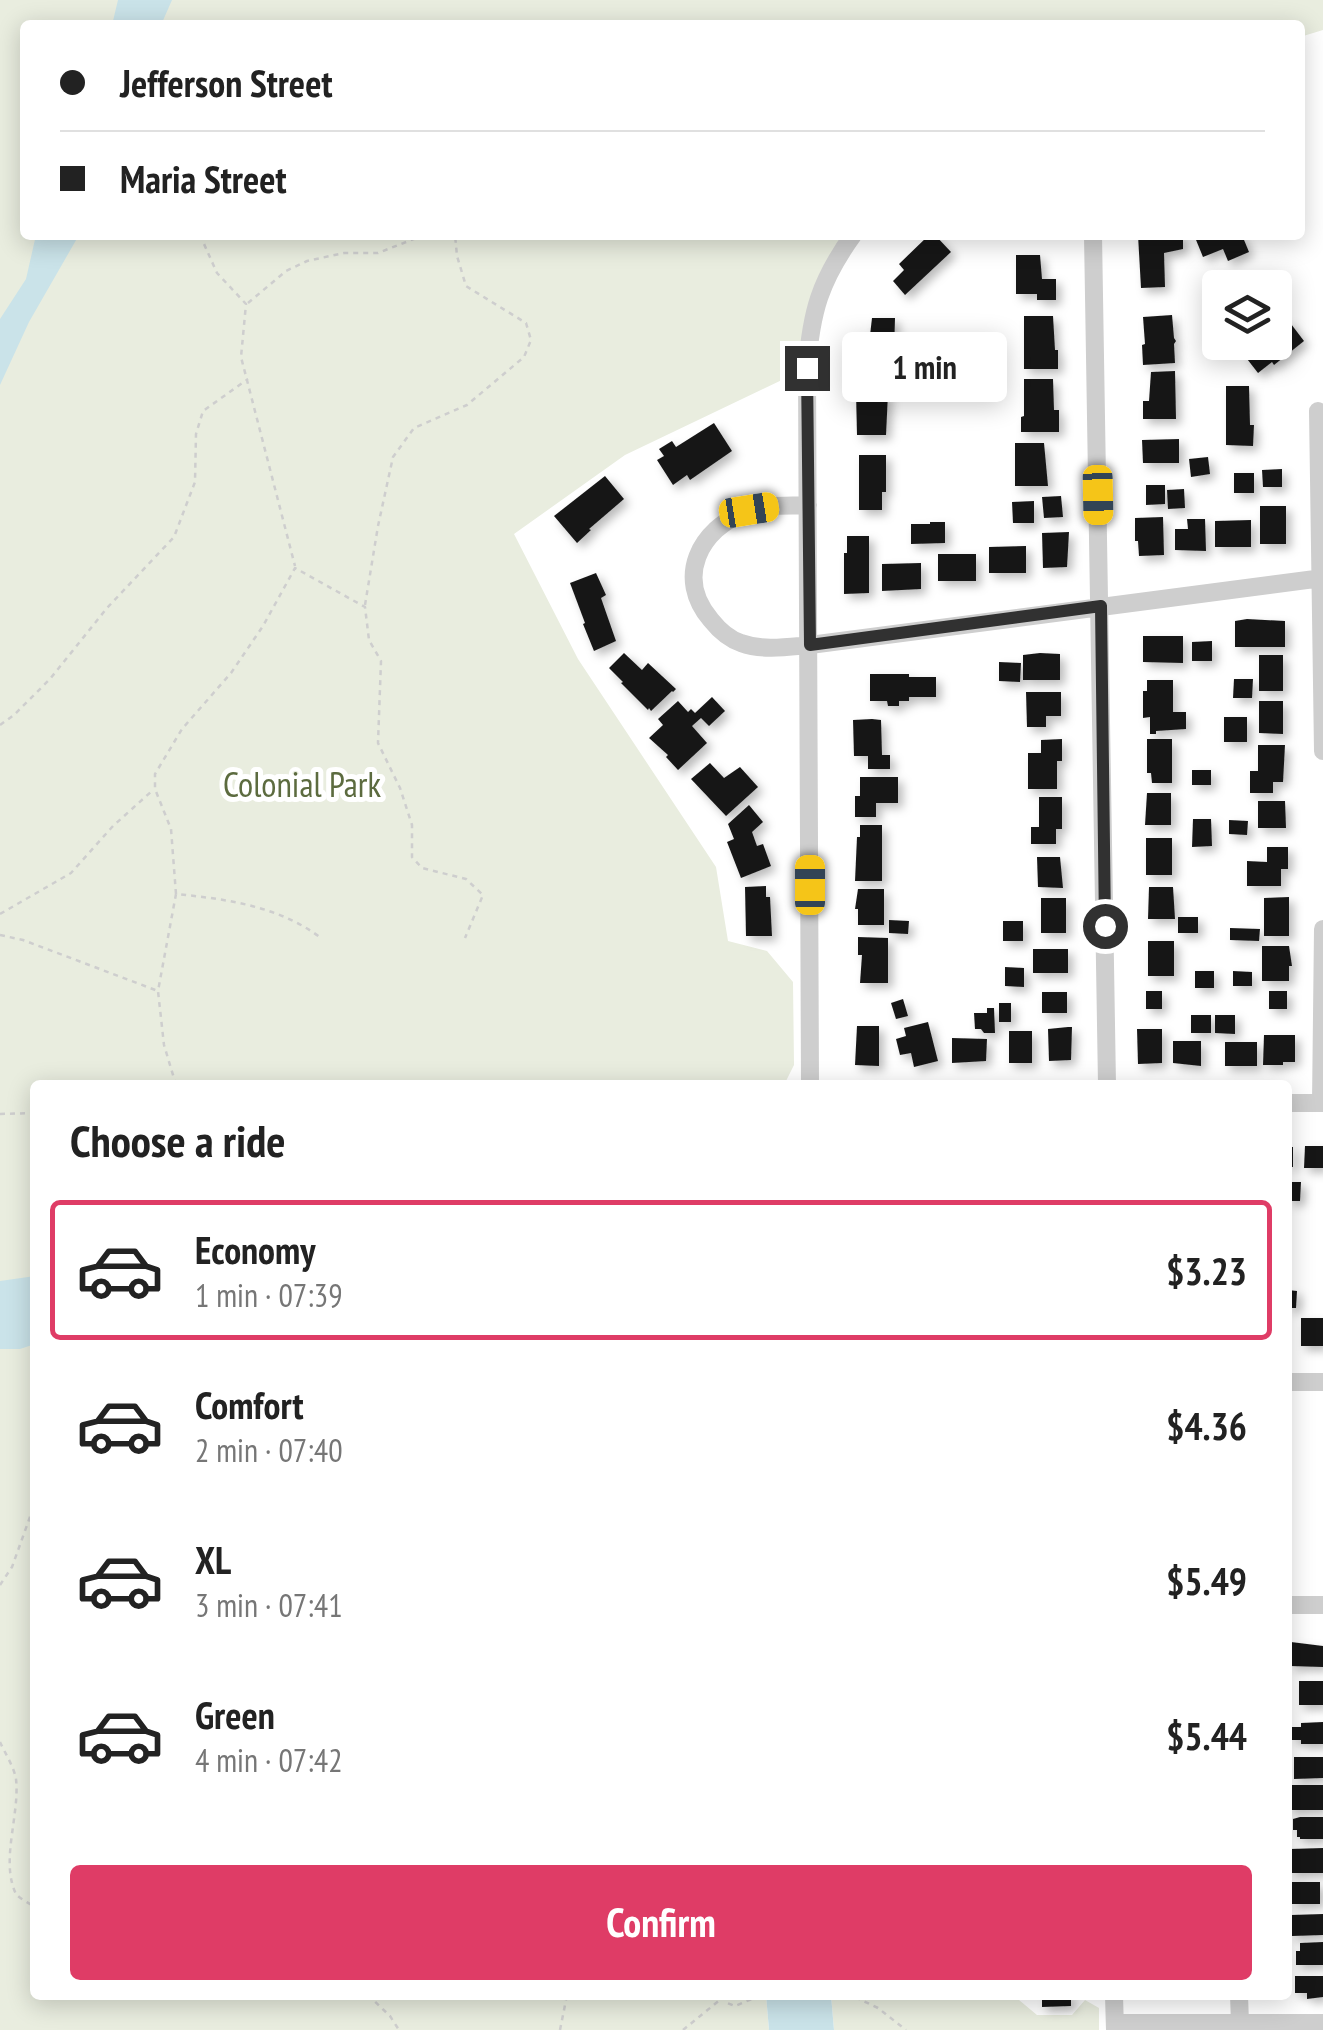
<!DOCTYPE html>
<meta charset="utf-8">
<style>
body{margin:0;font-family:"PT Sans Narrow",sans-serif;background:#f2f2f2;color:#222;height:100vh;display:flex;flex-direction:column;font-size:38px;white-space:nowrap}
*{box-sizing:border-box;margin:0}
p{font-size:32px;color:#767676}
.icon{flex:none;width:55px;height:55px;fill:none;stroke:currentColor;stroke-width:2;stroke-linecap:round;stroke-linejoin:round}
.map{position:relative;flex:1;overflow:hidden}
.details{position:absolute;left:30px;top:1080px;width:1262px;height:920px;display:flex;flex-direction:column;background:#fff;border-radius:10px;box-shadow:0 5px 25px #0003}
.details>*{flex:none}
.guide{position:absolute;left:20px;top:20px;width:1285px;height:220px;border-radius:10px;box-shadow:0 5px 25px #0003;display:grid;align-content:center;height:220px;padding:0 40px;background:#fff}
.tools{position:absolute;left:1202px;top:270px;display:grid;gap:20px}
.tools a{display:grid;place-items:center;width:90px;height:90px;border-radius:10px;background:#fff;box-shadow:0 5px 25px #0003;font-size:50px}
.end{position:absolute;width:45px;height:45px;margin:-22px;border:12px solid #313131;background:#fff;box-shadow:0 0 0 5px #fff}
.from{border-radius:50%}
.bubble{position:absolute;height:70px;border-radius:10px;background:#fff;box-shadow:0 5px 25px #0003;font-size:32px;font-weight:800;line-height:70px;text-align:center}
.car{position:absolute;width:30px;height:60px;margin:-30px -15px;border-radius:12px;box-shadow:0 0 8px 2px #0007;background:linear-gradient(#f5c518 24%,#345 0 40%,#f5c518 0 76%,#345 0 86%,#f5c518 0)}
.guide b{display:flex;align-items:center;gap:35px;height:95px;font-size:38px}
.guide b+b{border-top:2px solid #e0e0e0}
.guide i{width:25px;height:25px;background:#222}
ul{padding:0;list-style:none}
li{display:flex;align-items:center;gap:30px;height:140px;margin:0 20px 15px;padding:0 20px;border:5px solid transparent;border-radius:10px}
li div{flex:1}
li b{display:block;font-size:38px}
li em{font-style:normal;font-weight:800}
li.on{border-color:#df3c66}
li>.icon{width:90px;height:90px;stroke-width:1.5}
h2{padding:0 40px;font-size:45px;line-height:120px}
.button{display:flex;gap:20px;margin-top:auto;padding:20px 40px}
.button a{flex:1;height:115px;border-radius:10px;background:#df3c66;color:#fff;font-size:40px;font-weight:800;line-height:115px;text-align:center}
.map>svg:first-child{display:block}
</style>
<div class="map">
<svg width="1323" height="2030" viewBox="0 0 1323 2030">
<defs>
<filter id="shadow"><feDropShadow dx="5" dy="5" stdDeviation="5" flood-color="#0004"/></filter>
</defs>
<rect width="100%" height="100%" fill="#fff"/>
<path fill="#e9eddf" d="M 0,0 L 1323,0 L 1323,30 L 1300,37 L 1300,25 L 25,25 L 25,235 L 853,235 L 838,256 L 807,368 L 625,455 L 514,534 L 578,659 L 716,867 L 728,941 L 767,951 L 793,982 L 794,1065 L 784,1085 L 35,1085 L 35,1995 L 766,1995 L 769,2030 L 0,2030 Z
M 831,1995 L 1013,1995 L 1037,2015 L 1072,2015 L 1085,2000 L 1099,2008 L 1099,2030 L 834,2030 Z"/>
<path fill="#cae3e9" d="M 118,0 L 172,0 L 161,25 L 112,25 Z
M 36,235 L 79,235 L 29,322 L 0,385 L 0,319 L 26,279 Z
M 35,1276 L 35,1344 L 20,1349 L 0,1349 L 0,1281 Z
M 766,1995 L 831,1995 L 834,2030 L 769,2030 Z"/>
<path fill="#181818" filter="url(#shadow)" d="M 929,235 L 935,235 L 951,252 L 905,295 L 893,281 L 904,270 L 899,264 Z
M 1138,235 L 1183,235 L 1183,249 L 1164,253 L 1165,287 L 1141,288 Z
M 1194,235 L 1242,235 L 1249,252 L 1228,261 L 1223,249 L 1203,257 Z
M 1016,255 L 1040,255 L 1042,279 L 1056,279 L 1056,300 L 1037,300 L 1037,294 L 1016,294 Z
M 1172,315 L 1174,338 L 1176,341 L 1174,344 L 1175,363 L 1143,365 L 1142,345 L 1145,344 L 1143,317 Z
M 1024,316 L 1053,316 L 1055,350 L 1058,350 L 1058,369 L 1024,369 Z
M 872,318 L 895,318 L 894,353 L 888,353 L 887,370 L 866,370 Z
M 1288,320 L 1304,341 L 1274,365 L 1272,362 L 1258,373 L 1244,355 L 1260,342 L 1275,342 L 1275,330 Z
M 1175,371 L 1176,419 L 1143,419 L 1143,401 L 1149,401 L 1151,372 Z
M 1024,379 L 1053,379 L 1054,410 L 1059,410 L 1059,432 L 1021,432 L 1021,417 L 1024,416 Z
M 1226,386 L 1249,386 L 1250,425 L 1254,425 L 1253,446 L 1226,445 Z
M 856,392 L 888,393 L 886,435 L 857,435 Z
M 714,423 L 732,451 L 690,480 L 687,475 L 673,485 L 657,460 L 664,456 L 659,449 L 672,441 L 676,447 Z
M 1179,439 L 1179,463 L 1143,463 L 1142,440 Z
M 1015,443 L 1044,443 L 1048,486 L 1015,486 Z
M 859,455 L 886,455 L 886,492 L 882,492 L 882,510 L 859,510 Z
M 1208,457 L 1210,474 L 1191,477 L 1189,459 Z
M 1282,469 L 1282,487 L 1263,487 L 1262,470 Z
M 1234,473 L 1254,473 L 1254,493 L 1234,493 Z
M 605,476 L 624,499 L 589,529 L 591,530 L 577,543 L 554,516 Z
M 1146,485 L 1165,485 L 1165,504 L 1146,505 Z
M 1184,489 L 1185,508 L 1168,509 L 1167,490 Z
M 1061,496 L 1063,517 L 1044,518 L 1042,497 Z
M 1034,501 L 1034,523 L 1013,523 L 1012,502 Z
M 1260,506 L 1286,506 L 1286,544 L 1260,544 Z
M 1163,517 L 1164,555 L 1139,556 L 1138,541 L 1135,541 L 1135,518 Z
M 1187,519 L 1205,519 L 1206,551 L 1175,550 L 1175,529 L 1188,529 Z
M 1251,520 L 1251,547 L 1215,547 L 1215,521 Z
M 930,522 L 945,522 L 945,543 L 911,544 L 911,524 L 930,524 Z
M 1069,532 L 1067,567 L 1043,568 L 1042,533 Z
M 847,536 L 869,536 L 869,593 L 844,594 L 844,553 L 847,553 Z
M 1026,546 L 1026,573 L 989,573 L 989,547 Z
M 938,554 L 976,554 L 976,581 L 938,581 Z
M 921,563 L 921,589 L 882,591 L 882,564 Z
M 596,573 L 606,595 L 601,598 L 616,641 L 594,651 L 583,624 L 585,623 L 570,583 Z
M 1247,619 L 1285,621 L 1285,647 L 1235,647 L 1235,621 Z
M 1143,636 L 1183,636 L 1183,663 L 1143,662 Z
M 1212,641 L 1212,661 L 1192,661 L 1192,642 Z
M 624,653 L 642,670 L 648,663 L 676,689 L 673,692 L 672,691 L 651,711 L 649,708 L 648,710 L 621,683 L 623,682 L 609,668 Z
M 1040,653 L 1060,654 L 1060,680 L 1023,680 L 1023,655 Z
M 1259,655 L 1283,655 L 1283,691 L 1259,691 Z
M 999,662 L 1021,663 L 1020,682 L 999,681 Z
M 870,674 L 909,674 L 909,677 L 936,677 L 936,697 L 909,697 L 909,701 L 899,701 L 899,706 L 888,706 L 887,701 L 870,701 Z
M 1234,679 L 1253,679 L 1252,698 L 1233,698 Z
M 1147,680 L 1173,680 L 1173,712 L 1186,712 L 1186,729 L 1156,731 L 1156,734 L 1150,734 L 1150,717 L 1143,718 L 1143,691 L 1147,691 Z
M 1026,692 L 1061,692 L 1061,716 L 1046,716 L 1046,727 L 1027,727 Z
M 712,697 L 725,711 L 709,726 L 701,718 L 692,726 L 707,743 L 678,770 L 666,757 L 668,755 L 649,738 L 663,725 L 658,719 L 678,701 L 688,712 L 691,709 L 695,713 Z
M 1259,701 L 1283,701 L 1283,734 L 1259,733 Z
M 1224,717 L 1247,717 L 1247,742 L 1224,742 Z
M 872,719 L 881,720 L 882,755 L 890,755 L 890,769 L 868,769 L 868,756 L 854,756 L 853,720 Z
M 1062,739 L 1062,761 L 1057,761 L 1057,789 L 1028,789 L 1028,753 L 1041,753 L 1041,740 Z
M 1147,739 L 1172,739 L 1172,783 L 1152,783 L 1151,773 L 1147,773 Z
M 1258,745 L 1285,745 L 1283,782 L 1273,782 L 1273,793 L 1250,793 L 1250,771 L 1258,771 Z
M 710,763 L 724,778 L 740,767 L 758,787 L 726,816 L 691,779 Z
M 1192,770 L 1211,770 L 1211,785 L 1192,785 Z
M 860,777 L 898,777 L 898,803 L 876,803 L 876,817 L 855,817 L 855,796 L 860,796 Z
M 1147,793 L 1171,793 L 1171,825 L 1145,825 Z
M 1039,797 L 1062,797 L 1062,829 L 1056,829 L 1056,844 L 1031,844 L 1031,827 L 1039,827 Z
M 1258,801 L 1285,801 L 1286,828 L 1258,828 Z
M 749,805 L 763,822 L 752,832 L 757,846 L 763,844 L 771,866 L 741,878 L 727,842 L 734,839 L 728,824 Z
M 1193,819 L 1211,819 L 1212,846 L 1192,847 Z
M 1229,820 L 1248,821 L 1247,835 L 1229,834 Z
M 860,825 L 882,825 L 882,881 L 855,881 L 857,837 L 860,837 Z
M 1146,838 L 1172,838 L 1172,875 L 1146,875 Z
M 1267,847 L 1288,847 L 1288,869 L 1281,869 L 1281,886 L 1247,886 L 1247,861 L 1267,862 Z
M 1037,857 L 1060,857 L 1063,888 L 1038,887 Z
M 766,886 L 766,897 L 770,897 L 772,936 L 746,936 L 745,887 Z
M 1149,887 L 1173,887 L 1175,919 L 1148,919 Z
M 858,889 L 884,889 L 884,925 L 858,925 L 858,909 L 855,909 Z
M 1289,897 L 1289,936 L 1264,936 L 1264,898 Z
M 1041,898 L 1066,898 L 1066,933 L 1041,933 Z
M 1178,917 L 1198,917 L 1198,933 L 1178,933 Z
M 889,920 L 909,921 L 908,934 L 889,933 Z
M 1003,921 L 1023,921 L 1023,941 L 1003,941 Z
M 1230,928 L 1260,929 L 1259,941 L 1230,940 Z
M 858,937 L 888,938 L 888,983 L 860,983 L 862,955 L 858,955 Z
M 1148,941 L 1174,941 L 1174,976 L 1148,976 Z
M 1262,946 L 1289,946 L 1292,966 L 1289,966 L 1289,981 L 1262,981 Z
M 1033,949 L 1068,949 L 1068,973 L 1033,973 Z
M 1005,967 L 1024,968 L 1024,987 L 1005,986 Z
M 1195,971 L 1214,971 L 1214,988 L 1195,988 Z
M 1233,971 L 1252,972 L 1252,986 L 1233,986 Z
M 1146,991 L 1162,991 L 1162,1009 L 1146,1009 Z
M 1269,991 L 1287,991 L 1287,1009 L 1269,1009 Z
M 1042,992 L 1067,992 L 1067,1013 L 1042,1013 Z
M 903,999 L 908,1016 L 896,1019 L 891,1003 Z
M 999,1003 L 1011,1003 L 1011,1022 L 999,1022 Z
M 987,1008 L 994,1008 L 995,1033 L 984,1033 L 981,1029 L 975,1029 L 974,1013 L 987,1013 Z
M 1191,1015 L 1211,1015 L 1211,1033 L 1191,1033 Z
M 1215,1015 L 1235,1015 L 1235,1034 L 1215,1033 Z
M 928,1022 L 938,1061 L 914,1067 L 911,1053 L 900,1055 L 896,1039 L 906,1036 L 904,1028 Z
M 857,1026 L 879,1026 L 879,1066 L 855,1065 Z
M 1068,1027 L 1072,1027 L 1071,1060 L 1049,1061 L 1048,1029 Z
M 1137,1029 L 1162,1029 L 1162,1063 L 1138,1064 Z
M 1009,1031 L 1032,1031 L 1032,1063 L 1009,1063 Z
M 1264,1035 L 1295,1035 L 1295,1062 L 1283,1062 L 1283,1065 L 1263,1065 Z
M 952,1038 L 987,1039 L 986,1061 L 952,1063 Z
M 1173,1041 L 1201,1041 L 1201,1066 L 1173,1063 Z
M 1225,1042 L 1257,1042 L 1257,1066 L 1225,1066 Z
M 1305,1146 L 1323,1146 L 1323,1168 L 1304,1168 Z
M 1288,1147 L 1293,1147 L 1293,1167 L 1288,1167 Z
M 1288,1182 L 1301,1182 L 1300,1201 L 1288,1201 Z
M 1288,1290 L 1297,1291 L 1296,1308 L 1288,1308 Z
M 1301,1318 L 1323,1318 L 1323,1346 L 1301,1346 Z
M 1291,1642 L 1323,1646 L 1323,1667 L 1290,1666 Z
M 1299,1681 L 1323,1681 L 1323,1705 L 1299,1705 Z
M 1323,1722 L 1323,1744 L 1301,1744 L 1301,1740 L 1292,1740 L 1291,1727 L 1301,1727 L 1301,1723 Z
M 1294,1757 L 1323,1757 L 1323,1778 L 1294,1779 Z
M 1289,1785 L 1323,1785 L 1323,1810 L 1289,1810 Z
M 1300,1817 L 1323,1817 L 1323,1839 L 1300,1839 L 1300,1837 L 1297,1837 L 1297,1830 L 1293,1830 L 1293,1819 Z
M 1323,1848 L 1323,1873 L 1290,1873 L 1290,1849 Z
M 1292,1882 L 1320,1882 L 1320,1904 L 1292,1904 Z
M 1323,1914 L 1323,1935 L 1292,1936 L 1291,1915 Z
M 1323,1942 L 1323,1965 L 1296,1965 L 1296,1951 L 1300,1951 L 1300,1943 Z
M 1295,1976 L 1323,1976 L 1323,1997 L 1307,1999 L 1307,1993 L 1295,1993 Z
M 1042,1995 L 1071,1995 L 1071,2006 L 1042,2007 Z"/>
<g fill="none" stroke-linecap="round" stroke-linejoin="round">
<path stroke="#cecece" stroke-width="2.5" stroke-dasharray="5 5" stroke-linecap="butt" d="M 200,235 L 217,273 L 246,304 L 241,357 L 295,566
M 248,303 L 286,271 L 307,261 L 344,253 L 378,253 L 424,235
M 365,605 L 378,526 L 393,457 L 414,428 L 467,405 L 524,357 L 531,340 L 526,323 L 466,286 L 457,256 L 455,235
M 0,725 L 14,715 L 50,679 L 107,608 L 174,537 L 195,482 L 196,434 L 203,411 L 248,379
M 176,894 L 171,829 L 155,789 L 155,774 L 182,729 L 231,673 L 263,626 L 295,568 L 365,607 L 369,640 L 381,661 L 378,743 L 400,788 L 412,825 L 412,857 L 422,868 L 466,879 L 483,895 L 465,938
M 0,914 L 71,873 L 113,826 L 153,790
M 0,935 L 23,940 L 158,991
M 176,1085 L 164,1045 L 158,991 L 176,894 C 226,899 279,906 321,938
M 0,1114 L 35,1113
M 0,1585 L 12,1567 L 35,1503
M 0,1742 C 5,1753 14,1767 16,1779 C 20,1815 0,1861 16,1894 C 20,1899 29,1903 35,1907
M 368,1995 L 390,2016 L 399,2030
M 723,1995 L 727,2003 L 735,2006 L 759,1996 L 848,1996 L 857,1998 L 878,2008 L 906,2030
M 560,2030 L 567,1995
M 683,2030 L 721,1999"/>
<path stroke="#cecece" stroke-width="18" d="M 1093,235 L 1107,1085
M 1318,411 L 1323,751
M 808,505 C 788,506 765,504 747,511 C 699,529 675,578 711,620 C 719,630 729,639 741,643 C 763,651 787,647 810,645 L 1323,578
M 810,1085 L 807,368 C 811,312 820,281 853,235
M 1288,1103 L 1323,1103
M 1321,1103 L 1323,929
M 1288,1382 L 1323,1382
M 1288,1605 L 1323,1605
M 1114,1995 L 1115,2030
M 1239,1995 L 1240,2023
M 1115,2023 L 1323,2023"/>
</g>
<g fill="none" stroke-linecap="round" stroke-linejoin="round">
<path stroke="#313131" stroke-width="12" d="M 807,368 L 810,645 L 1101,606 L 1105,926"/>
</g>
<g text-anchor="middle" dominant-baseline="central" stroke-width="10" stroke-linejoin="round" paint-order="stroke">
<g font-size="35" fill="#5c6b3f" stroke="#fff">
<text x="302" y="784">Colonial Park</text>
</g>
</g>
</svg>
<div class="tools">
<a><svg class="icon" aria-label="layers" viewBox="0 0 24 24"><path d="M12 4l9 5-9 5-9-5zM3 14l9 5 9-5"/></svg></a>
</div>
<i class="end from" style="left:1105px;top:926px"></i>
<i class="end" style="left:807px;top:368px"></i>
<div class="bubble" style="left:842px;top:332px;width:165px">1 min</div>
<i class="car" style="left:1098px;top:495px;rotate:179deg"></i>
<i class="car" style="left:749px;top:510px;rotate:81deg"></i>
<i class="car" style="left:810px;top:885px;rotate:0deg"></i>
<div class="guide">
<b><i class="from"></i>Jefferson Street</b>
<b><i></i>Maria Street</b>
</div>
<section class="details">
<h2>Choose a ride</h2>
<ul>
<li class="on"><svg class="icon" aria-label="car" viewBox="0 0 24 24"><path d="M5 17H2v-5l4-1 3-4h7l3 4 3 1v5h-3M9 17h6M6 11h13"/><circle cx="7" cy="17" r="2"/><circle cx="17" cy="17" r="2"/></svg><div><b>Economy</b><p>1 min · 07:39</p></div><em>$3.23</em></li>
<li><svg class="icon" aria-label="car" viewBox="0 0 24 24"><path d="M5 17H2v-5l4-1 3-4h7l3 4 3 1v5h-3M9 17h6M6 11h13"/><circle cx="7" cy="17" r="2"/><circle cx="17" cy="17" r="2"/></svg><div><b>Comfort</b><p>2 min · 07:40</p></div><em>$4.36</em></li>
<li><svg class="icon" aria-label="car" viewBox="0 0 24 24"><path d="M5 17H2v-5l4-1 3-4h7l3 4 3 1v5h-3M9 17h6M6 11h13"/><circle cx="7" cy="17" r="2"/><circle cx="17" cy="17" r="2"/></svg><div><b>XL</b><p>3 min · 07:41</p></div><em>$5.49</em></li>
<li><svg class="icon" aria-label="car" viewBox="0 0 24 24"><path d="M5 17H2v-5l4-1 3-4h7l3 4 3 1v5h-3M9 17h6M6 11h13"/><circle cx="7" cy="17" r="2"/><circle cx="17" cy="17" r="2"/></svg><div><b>Green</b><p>4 min · 07:42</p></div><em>$5.44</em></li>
</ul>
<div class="button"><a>Confirm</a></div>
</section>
</div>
